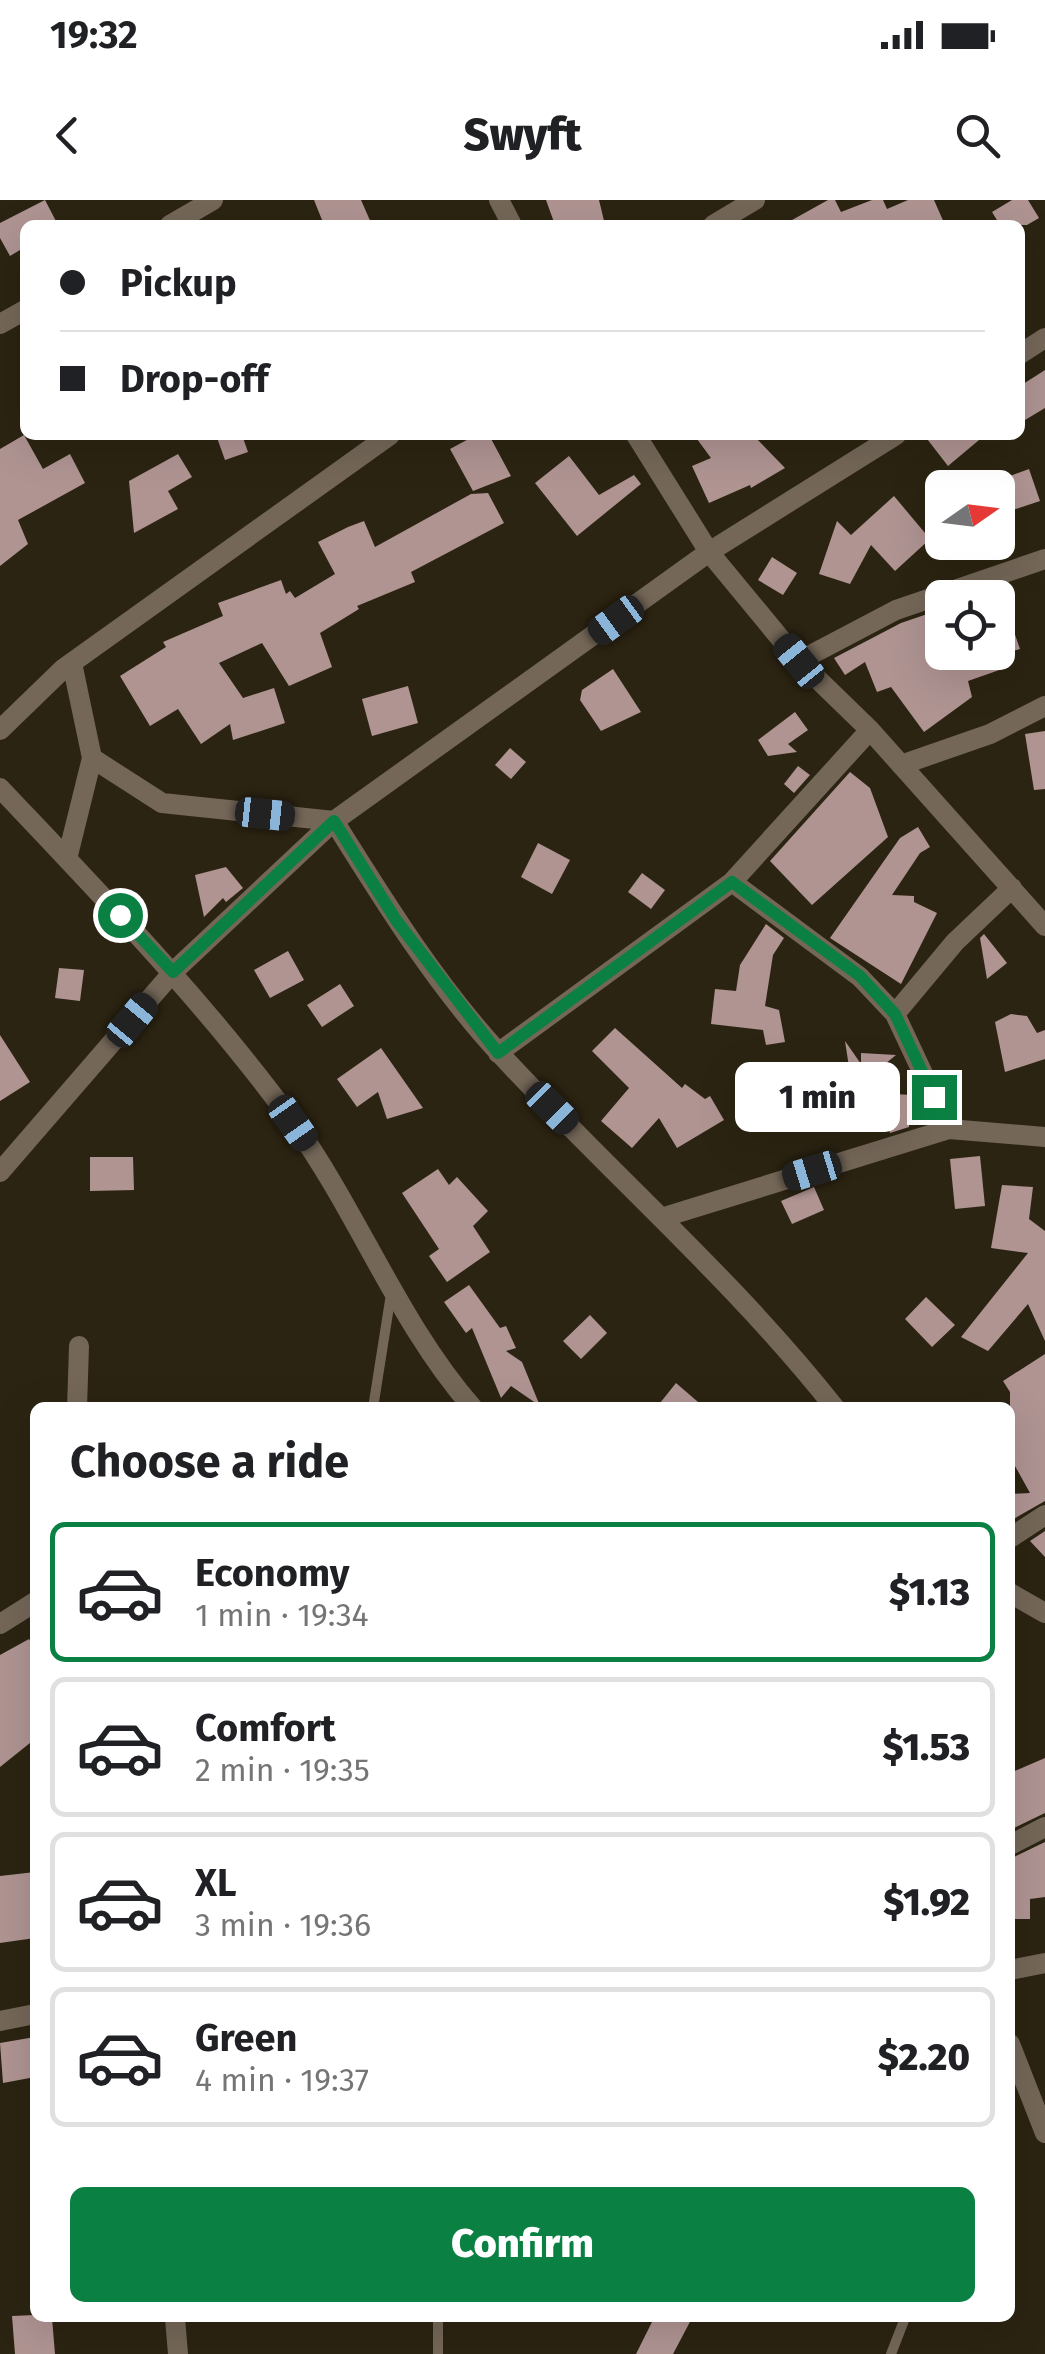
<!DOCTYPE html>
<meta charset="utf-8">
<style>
body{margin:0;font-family:"Fira Sans",sans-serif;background:#f6f6f6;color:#202124;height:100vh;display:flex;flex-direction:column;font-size:38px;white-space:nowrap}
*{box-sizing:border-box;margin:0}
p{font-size:32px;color:#757577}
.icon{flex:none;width:55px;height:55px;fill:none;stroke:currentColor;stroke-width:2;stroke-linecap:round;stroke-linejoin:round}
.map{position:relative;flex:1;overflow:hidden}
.sheet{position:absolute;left:30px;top:1202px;width:985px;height:920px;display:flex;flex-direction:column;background:#fff;border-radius:15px;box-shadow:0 10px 40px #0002}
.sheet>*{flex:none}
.banner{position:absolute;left:20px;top:20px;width:1005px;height:220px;border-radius:15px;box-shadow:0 10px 40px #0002;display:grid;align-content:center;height:220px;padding:0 40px;background:#fff}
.needle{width:65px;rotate:76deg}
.controls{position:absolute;left:925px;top:270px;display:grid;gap:20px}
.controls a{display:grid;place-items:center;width:90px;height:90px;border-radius:15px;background:#fff;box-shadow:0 10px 40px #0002;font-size:50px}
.end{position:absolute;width:45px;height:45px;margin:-22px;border:12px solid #0b8043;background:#fff;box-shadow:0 0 0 5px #fff}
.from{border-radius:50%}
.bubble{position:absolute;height:70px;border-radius:15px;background:#fff;box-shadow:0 10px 40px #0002;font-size:32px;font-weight:800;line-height:70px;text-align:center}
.car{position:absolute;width:30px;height:60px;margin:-30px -15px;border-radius:12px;box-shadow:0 0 8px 2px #0007;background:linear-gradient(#222 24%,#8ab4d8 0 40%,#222 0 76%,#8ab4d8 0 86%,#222 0)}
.banner b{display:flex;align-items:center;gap:35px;height:95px;font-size:38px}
.banner b+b{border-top:2px solid #e0e0e0}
.banner i{width:25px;height:25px;background:#202124}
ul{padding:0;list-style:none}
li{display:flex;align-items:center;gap:30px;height:140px;margin:0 20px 15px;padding:0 20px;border:5px solid #e0e0e0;border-radius:15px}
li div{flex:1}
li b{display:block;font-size:38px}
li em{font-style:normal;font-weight:800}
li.active{border-color:#0b8043}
li>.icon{width:90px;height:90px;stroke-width:1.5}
h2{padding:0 40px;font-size:45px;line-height:120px}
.action{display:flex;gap:20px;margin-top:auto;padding:20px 40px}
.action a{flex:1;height:115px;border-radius:15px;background:#0b8043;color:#fff;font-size:40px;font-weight:800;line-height:115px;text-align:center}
.status{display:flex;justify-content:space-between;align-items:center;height:70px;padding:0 50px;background:#fff;direction:ltr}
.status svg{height:28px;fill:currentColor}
header{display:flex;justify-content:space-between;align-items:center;height:130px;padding:0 40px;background:#fff;font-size:45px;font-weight:800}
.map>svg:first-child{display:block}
</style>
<div class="status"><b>19:32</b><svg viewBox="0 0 49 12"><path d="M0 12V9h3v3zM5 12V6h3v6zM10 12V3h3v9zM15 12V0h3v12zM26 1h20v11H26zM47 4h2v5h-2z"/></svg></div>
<header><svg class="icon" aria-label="back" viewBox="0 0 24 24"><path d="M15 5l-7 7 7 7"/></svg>Swyft<svg class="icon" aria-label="search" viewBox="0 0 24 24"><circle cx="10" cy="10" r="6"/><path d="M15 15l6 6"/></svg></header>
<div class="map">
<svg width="1045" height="2154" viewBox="0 0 1045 2154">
<rect width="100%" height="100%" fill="#2c2412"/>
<path fill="#af9492" d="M 45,0 L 58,25 L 25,25 L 25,47 L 10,56 L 0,38 L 0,23 Z
M 314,0 L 361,0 L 372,25 L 324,25 Z
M 546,0 L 599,0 L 605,25 L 555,25 Z
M 828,0 L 835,0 L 841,12 L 872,0 L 883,0 L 887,9 L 908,0 L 934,0 L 945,25 L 783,25 Z
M 1012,0 L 1028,0 L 1039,18 L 1027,25 L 1000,25 L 992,12 Z
M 1045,170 L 1045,208 L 1020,223 L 1020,186 Z
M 24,235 L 43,269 L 70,254 L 85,283 L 18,320 L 28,344 L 0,366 L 0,249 Z
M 216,235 L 242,235 L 248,252 L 225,260 Z
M 476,235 L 489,235 L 511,276 L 473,291 L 450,249 Z
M 694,235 L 753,235 L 785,268 L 751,288 L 750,285 L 709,303 L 692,266 L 711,258 Z
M 924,235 L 985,235 L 948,266 Z
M 178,254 L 192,277 L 168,291 L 178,309 L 134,333 L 129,281 Z
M 569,256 L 599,295 L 634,275 L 641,284 L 577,336 L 535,283 Z
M 1029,269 L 1040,301 L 1007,312 L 996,281 Z
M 488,293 L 504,323 L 411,372 L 415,382 L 357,406 L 359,409 L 320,433 L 332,467 L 289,486 L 262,443 L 219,463 L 243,498 L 274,488 L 285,523 L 233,540 L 230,524 L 201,544 L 178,509 L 150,526 L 120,476 L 166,447 L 163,442 L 223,416 L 218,403 L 281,380 L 286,394 L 290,391 L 295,398 L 335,374 L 318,342 L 348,327 L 364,321 L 375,347 L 471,294 Z
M 894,296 L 930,339 L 895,371 L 871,345 L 850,384 L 819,374 L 837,321 L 851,335 Z
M 772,357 L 797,373 L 783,395 L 758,380 Z
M 998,394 L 1001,394 L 1020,449 L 1000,455 L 1005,468 L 968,481 L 972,497 L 924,532 L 891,487 L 877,492 L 865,462 L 845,475 L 834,458 L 901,423 L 942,409 L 942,452 L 998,452 Z
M 613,469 L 641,512 L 601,531 L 580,500 L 582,490 Z
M 408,486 L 418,523 L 372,536 L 362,499 Z
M 795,512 L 808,530 L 788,544 L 797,552 L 768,556 L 758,540 Z
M 1045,531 L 1045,589 L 1034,590 L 1025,534 Z
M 510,548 L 526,562 L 511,579 L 495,565 Z
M 798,566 L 810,575 L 794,593 L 784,584 Z
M 850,572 L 870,588 L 888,637 L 812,705 L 770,661 Z
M 918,627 L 930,647 L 920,653 L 892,695 L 914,696 L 914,702 L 937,713 L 901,784 L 830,738 L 900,638 Z
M 538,643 L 570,660 L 552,694 L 521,677 Z
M 226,667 L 243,688 L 226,702 L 223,698 L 204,717 L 195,675 Z
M 642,673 L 665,690 L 651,709 L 628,692 Z
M 766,724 L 784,738 L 773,755 L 765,806 L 779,810 L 785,842 L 766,845 L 763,830 L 711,824 L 715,789 L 736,791 L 740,765 Z
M 984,734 L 1007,763 L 987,779 L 980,738 Z
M 288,751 L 304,780 L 270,798 L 254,770 Z
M 59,768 L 84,770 L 80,801 L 55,798 Z
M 340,784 L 354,806 L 322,827 L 307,805 Z
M 1011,814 L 1027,816 L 1037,833 L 1045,830 L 1045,859 L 1005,872 L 995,822 Z
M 615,828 L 682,888 L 685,884 L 705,899 L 710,896 L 724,920 L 677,948 L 659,918 L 632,948 L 601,921 L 629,888 L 592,851 Z
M 0,835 L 30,882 L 0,901 Z
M 845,841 L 861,864 L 861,853 L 896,855 L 869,877 L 874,885 L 896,874 L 895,894 L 911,895 L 909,927 L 890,933 L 886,922 L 858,926 Z
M 381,848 L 423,908 L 387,919 L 378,892 L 357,907 L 337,879 Z
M 980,956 L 985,1006 L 955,1009 L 950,959 Z
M 90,957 L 133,957 L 134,990 L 90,991 Z
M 438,969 L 449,985 L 457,977 L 488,1011 L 473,1026 L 490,1052 L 447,1082 L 429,1056 L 439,1049 L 402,993 Z
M 1002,985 L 1033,987 L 1029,1019 L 1045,1031 L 1045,1141 L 1028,1104 L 988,1151 L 961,1137 L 1028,1053 L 991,1048 Z
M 814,987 L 824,1010 L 792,1024 L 781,1001 Z
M 469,1085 L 500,1128 L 506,1126 L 516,1148 L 506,1151 L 522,1162 L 540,1206 L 511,1186 L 501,1198 L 472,1128 L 466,1133 L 444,1102 Z
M 926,1097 L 955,1125 L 932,1147 L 905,1119 Z
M 590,1115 L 607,1133 L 581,1159 L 563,1141 Z
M 1045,1154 L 1045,1301 L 1010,1321 L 1010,1294 L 1030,1293 L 1010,1257 L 1010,1192 L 1003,1181 Z
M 676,1183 L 705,1208 L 656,1208 Z
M 1045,1331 L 1045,1357 L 1030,1341 Z
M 29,1439 L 35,1450 L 35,1539 L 0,1567 L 0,1455 Z
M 1045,1558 L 1045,1613 L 1010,1630 L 1010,1573 Z
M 1045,1642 L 1045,1697 L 1030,1699 L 1030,1719 L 1010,1719 L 1010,1659 Z
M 35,1672 L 35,1738 L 0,1743 L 0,1676 Z
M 35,1837 L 35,1877 L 3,1883 L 0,1843 Z
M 35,2115 L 52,2118 L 55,2154 L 15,2154 L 12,2116 Z
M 654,2118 L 692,2118 L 673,2154 L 636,2154 Z"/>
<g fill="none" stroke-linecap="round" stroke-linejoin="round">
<path stroke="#746758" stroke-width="10" d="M 373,1208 L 391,1094
M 438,2118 L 438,2154
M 891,2154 L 905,2118"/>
<path stroke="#746758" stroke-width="20" d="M 499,0 L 512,25
M 170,25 L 213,0
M 713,25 L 755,0
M 0,124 L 25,110
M 1020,154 L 1045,138
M 636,235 L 709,352 L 799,461 L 870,530 L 1045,726
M 799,461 L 896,410 L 1045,359
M 72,463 L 92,558 L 162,603 L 334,621 C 384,701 436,785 501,855 C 611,974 735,1081 835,1208
M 0,530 L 63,469 L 390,235
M 901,565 L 990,534 L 1045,506
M 0,588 C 103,697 207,804 295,925 C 359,1015 400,1125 473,1208
M 67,659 L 92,558
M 732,682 L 860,777 L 895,814 L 949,929
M 895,814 L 955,742 L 1012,688
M 498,853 L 732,682 L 870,530
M 0,972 L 173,772 L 334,621 L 709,352 L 896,235
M 661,1018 L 949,929 L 1045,937
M 77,1208 L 79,1146
M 1010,1338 L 1045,1315
M 1010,1393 L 1045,1413
M 0,1424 L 35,1402
M 1010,1645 L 1045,1627
M 1010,1770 L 1045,1763
M 0,1821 L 35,1814
M 1010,1844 L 1045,1933
M 175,2118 L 178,2154"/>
</g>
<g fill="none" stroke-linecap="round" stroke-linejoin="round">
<path stroke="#0b8043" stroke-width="12" d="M 120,715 L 173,772 L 334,621 L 396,720 L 498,853 L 732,682 L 860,776 L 895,814 L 934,897"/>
</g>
</svg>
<div class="controls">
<a><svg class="needle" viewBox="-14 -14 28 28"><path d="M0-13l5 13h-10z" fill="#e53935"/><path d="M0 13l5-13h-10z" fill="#757577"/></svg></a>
<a><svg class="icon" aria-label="locate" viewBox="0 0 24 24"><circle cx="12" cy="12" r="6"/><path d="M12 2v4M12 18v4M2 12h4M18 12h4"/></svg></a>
</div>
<i class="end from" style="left:120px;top:715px"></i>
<i class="end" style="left:934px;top:897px"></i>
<div class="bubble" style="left:735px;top:862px;width:165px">1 min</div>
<i class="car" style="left:616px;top:420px;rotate:234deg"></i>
<i class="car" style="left:799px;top:461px;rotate:321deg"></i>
<i class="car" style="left:265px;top:614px;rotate:96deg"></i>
<i class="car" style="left:132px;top:820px;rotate:40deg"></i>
<i class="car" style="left:552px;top:908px;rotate:135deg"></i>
<i class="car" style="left:293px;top:923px;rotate:145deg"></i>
<i class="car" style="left:812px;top:971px;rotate:253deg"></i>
<div class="banner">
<b><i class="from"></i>Pickup</b>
<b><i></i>Drop-off</b>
</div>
<section class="sheet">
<h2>Choose a ride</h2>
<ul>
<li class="active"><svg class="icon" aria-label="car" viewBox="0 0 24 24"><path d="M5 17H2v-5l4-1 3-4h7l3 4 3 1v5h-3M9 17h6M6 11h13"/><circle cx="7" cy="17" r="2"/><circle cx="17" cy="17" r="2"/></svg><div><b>Economy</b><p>1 min · 19:34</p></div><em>$1.13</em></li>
<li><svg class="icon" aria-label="car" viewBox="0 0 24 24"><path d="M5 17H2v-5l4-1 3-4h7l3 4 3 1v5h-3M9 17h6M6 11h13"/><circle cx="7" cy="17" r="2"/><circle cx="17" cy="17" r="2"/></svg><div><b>Comfort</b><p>2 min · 19:35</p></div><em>$1.53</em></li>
<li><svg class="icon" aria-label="car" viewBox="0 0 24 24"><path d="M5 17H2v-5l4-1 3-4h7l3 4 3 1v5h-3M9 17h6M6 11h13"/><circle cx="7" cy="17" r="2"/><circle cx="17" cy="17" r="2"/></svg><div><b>XL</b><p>3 min · 19:36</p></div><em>$1.92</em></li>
<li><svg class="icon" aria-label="car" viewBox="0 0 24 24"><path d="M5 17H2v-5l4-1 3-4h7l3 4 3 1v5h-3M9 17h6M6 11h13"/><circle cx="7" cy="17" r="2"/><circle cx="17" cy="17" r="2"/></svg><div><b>Green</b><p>4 min · 19:37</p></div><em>$2.20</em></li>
</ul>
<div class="action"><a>Confirm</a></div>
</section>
</div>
